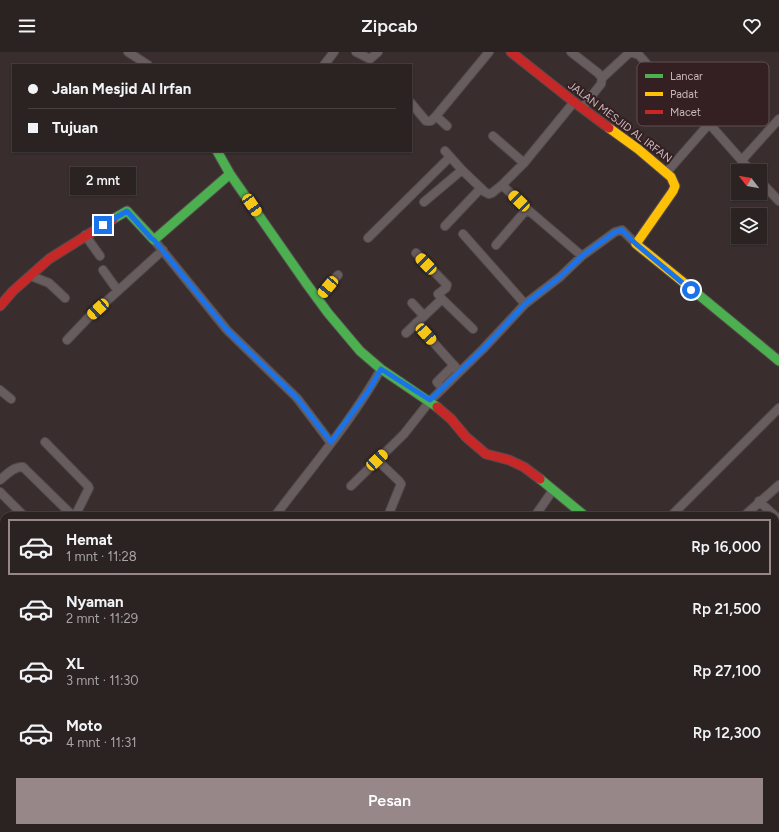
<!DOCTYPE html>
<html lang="id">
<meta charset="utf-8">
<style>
body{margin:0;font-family:Figtree,sans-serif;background:#372f2f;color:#f1f3f6;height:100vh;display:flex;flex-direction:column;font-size:15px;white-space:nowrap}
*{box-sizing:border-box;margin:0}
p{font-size:13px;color:#a6a4a5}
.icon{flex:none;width:22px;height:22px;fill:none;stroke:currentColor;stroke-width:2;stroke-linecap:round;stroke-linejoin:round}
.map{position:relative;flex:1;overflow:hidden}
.panel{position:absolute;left:0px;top:460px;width:779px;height:320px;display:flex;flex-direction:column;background:#2b2222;border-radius:12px 12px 0 0;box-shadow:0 1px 3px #0004,0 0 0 1px #473f40}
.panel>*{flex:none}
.top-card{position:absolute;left:12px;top:12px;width:400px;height:88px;border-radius:0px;box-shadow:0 1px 3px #0004,0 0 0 1px #473f40;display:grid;align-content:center;height:88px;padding:0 16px;background:#2b2222}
.needle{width:26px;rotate:301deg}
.controls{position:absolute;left:731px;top:112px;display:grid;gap:8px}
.controls a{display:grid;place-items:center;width:36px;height:36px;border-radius:0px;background:#2b2222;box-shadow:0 1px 3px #0004,0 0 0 1px #473f40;font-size:20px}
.end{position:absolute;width:18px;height:18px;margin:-9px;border:5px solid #1a73e8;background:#fff;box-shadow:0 0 0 2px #fff}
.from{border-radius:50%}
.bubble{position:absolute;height:28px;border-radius:0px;background:#2b2222;box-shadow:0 1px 3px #0004,0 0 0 1px #473f40;font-size:13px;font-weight:600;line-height:28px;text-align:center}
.car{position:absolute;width:12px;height:24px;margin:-12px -6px;border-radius:5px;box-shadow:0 0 3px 1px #0007;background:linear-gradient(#f5c518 24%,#345 0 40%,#f5c518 0 76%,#345 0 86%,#f5c518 0)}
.top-card b{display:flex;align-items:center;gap:14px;height:38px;font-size:15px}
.top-card b+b{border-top:1px solid #473f40}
.top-card i{width:10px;height:10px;background:#f1f3f6}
ul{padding:7px 0 0;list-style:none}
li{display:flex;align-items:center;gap:12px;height:56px;margin:0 8px 6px;padding:0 8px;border:2px solid transparent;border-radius:0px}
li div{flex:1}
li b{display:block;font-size:15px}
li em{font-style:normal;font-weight:600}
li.on{border-color:#978789}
li>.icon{width:36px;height:36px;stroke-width:1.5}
.cta{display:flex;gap:8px;margin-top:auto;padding:8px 16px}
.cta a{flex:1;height:46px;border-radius:0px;background:#978789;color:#fff;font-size:16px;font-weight:600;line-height:46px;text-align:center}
header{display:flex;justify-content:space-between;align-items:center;height:52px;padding:0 16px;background:#2b2222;font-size:18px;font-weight:600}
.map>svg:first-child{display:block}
</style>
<header><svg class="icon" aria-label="menu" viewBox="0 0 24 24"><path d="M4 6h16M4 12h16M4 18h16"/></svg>Zipcab<svg class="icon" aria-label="heart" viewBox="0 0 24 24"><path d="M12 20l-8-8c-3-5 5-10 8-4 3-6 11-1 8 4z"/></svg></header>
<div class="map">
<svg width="779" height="780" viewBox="0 0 779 780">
<rect width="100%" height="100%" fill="#392d2e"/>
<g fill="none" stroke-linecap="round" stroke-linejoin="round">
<defs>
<path id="street" d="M 128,0 L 148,13
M 356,0 L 370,7 L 378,0
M 571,0 L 598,21 L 602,26 L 601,32 L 582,56
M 324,13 L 334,0
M 602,26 L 629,1 L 633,1 L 639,3 L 672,41 L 708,73
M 411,51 L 426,69 L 431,69 L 436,64
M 447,74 L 436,64 L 489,0
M 493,84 L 524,111
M 445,99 L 462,118 L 485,140 L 489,142 L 492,141 L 502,133 L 527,157 L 582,204
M 742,108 L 779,67
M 666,121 L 708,73 L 713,76 L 751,119
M 760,129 L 779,149
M 502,133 L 524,111 L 574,50
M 424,150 L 462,118
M 445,174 L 481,136
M 463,182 L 525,252
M 85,183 L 100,204
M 368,186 L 450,105
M 154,188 L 227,278 L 297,346 L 331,391
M 496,193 L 527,157
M 416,201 L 447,233 L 446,236 L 438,242 L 442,247
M 103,218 L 118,239
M 31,224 L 49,231 L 65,246
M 317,247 L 338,223
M 424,264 L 442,247 L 473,277
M 416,271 L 459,319
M 406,281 L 424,264 L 412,251
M 67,288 L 88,266 L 163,198
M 442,336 L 437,330 L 454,313
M 0,338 L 11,347
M 45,390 L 88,434 L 89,436 L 75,464
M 377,408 L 399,429 L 401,432 L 388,464
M 0,428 C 6,423 14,414 23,415 L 73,464
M 351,434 L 404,382 L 430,349 L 483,297 L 525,252 L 560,225 L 582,204 L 615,180 L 622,178 L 636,192
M 0,440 L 24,464
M 759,449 L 779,468
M 275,464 C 311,416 351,370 381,317
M 535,464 L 553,438
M 671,464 L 779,356
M 744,464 L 779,433
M 0,487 L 4,491
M 0,530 L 4,534
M 0,551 L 4,543
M 0,562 L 4,564
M 775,575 L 779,579
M 0,597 L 4,599
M 0,632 L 4,634
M 0,674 L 4,676
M 775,676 L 779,678
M 0,698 L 4,700
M 0,735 L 4,728
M 775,736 L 779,731
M 0,744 L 4,746
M 775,762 L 779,765
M 205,776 L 214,780
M 312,776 L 321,780
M 3,780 L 6,776
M 47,780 L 51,778 L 54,780
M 85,780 L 87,776
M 289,780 L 292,776
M 328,780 L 331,776
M 366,780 L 368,776
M 410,780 L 413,776"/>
<path id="fast" d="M 217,99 L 230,122 L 306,231 L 328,261 L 360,299 L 381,317 L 437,355
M 113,167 L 127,159 L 154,188 L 230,122
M 688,234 L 779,309
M 540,427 L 585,464"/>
<path id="slow" d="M 609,76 L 638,97 L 671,125 L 675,134 L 673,139 L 636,192 L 688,234"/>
<path id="jam" d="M 511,0 L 574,50 L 609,76
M 0,254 L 13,239 L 49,207 L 113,167
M 437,355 L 451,367 L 466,385 L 486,402 L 509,408 L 524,415 L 540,427"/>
</defs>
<use href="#street" stroke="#544a4c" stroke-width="10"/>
<use href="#fast" stroke="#544a4c" stroke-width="11"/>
<use href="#slow" stroke="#544a4c" stroke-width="11"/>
<use href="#jam" stroke="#544a4c" stroke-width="11"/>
<use href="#street" stroke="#685d5e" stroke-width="8"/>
<use href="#fast" stroke="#4caf50" stroke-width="9"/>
<use href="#slow" stroke="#ffc107" stroke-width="9"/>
<use href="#jam" stroke="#c62828" stroke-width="9"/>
</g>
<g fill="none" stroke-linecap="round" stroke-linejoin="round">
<path stroke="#1a73e8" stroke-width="5" d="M 103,173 L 127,159 L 151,186 L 154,188 L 227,278 L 297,346 L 331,390 L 369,338 L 381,317 L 430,348 L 483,297 L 525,252 L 560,225 L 582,204 L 615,180 L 622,178 L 636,192 L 691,238"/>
</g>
<g text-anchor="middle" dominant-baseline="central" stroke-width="4" stroke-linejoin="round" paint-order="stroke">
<g font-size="11" fill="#c9b8ba" stroke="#342023">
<text transform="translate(620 70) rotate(37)">JALAN MESJID AL IRFAN</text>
</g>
</g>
<rect x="637" y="10" width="132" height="64" rx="6" fill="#342023" stroke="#614e50" stroke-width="1"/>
<rect x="645" y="22" width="18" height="4" fill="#4caf50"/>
<rect x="645" y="40" width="18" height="4" fill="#ffc107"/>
<rect x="645" y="58" width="18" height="4" fill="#c62828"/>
<g font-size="11" fill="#c9b8ba">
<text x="670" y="28">Lancar</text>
<text x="670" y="46">Padat</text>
<text x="670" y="64">Macet</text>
</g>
</svg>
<div class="controls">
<a><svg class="needle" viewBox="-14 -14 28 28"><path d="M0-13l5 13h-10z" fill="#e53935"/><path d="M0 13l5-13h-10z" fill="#a6a4a5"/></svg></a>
<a><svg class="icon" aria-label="layers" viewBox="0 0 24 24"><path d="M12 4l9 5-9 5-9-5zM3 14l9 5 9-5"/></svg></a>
</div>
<i class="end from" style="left:691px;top:238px"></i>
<i class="end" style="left:103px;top:173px"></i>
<div class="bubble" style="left:70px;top:115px;width:66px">2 mnt</div>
<i class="car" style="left:519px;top:149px;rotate:314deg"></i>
<i class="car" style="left:252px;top:153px;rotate:146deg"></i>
<i class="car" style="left:426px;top:212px;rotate:316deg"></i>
<i class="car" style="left:328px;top:235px;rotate:220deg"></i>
<i class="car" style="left:98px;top:257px;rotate:228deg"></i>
<i class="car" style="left:426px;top:282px;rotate:138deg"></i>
<i class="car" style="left:377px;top:408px;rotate:47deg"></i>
<div class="top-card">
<b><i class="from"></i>Jalan Mesjid Al Irfan</b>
<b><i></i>Tujuan</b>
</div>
<section class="panel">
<ul>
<li class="on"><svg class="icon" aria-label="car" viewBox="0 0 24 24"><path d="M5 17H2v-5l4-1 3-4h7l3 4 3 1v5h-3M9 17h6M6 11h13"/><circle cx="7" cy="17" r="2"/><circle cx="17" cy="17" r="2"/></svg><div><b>Hemat</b><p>1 mnt · 11:28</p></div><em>Rp 16,000</em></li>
<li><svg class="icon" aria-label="car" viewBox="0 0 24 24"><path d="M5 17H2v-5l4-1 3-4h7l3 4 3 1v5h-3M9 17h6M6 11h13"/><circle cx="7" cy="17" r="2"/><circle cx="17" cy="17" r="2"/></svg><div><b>Nyaman</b><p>2 mnt · 11:29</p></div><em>Rp 21,500</em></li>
<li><svg class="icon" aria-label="car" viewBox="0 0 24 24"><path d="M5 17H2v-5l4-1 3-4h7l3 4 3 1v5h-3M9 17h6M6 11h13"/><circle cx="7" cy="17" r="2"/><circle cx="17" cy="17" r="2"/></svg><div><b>XL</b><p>3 mnt · 11:30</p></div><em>Rp 27,100</em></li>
<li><svg class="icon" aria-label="car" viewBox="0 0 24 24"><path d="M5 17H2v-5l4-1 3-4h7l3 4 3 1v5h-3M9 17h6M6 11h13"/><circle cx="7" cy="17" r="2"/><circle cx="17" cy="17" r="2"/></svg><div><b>Moto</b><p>4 mnt · 11:31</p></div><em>Rp 12,300</em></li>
</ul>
<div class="cta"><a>Pesan</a></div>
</section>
</div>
